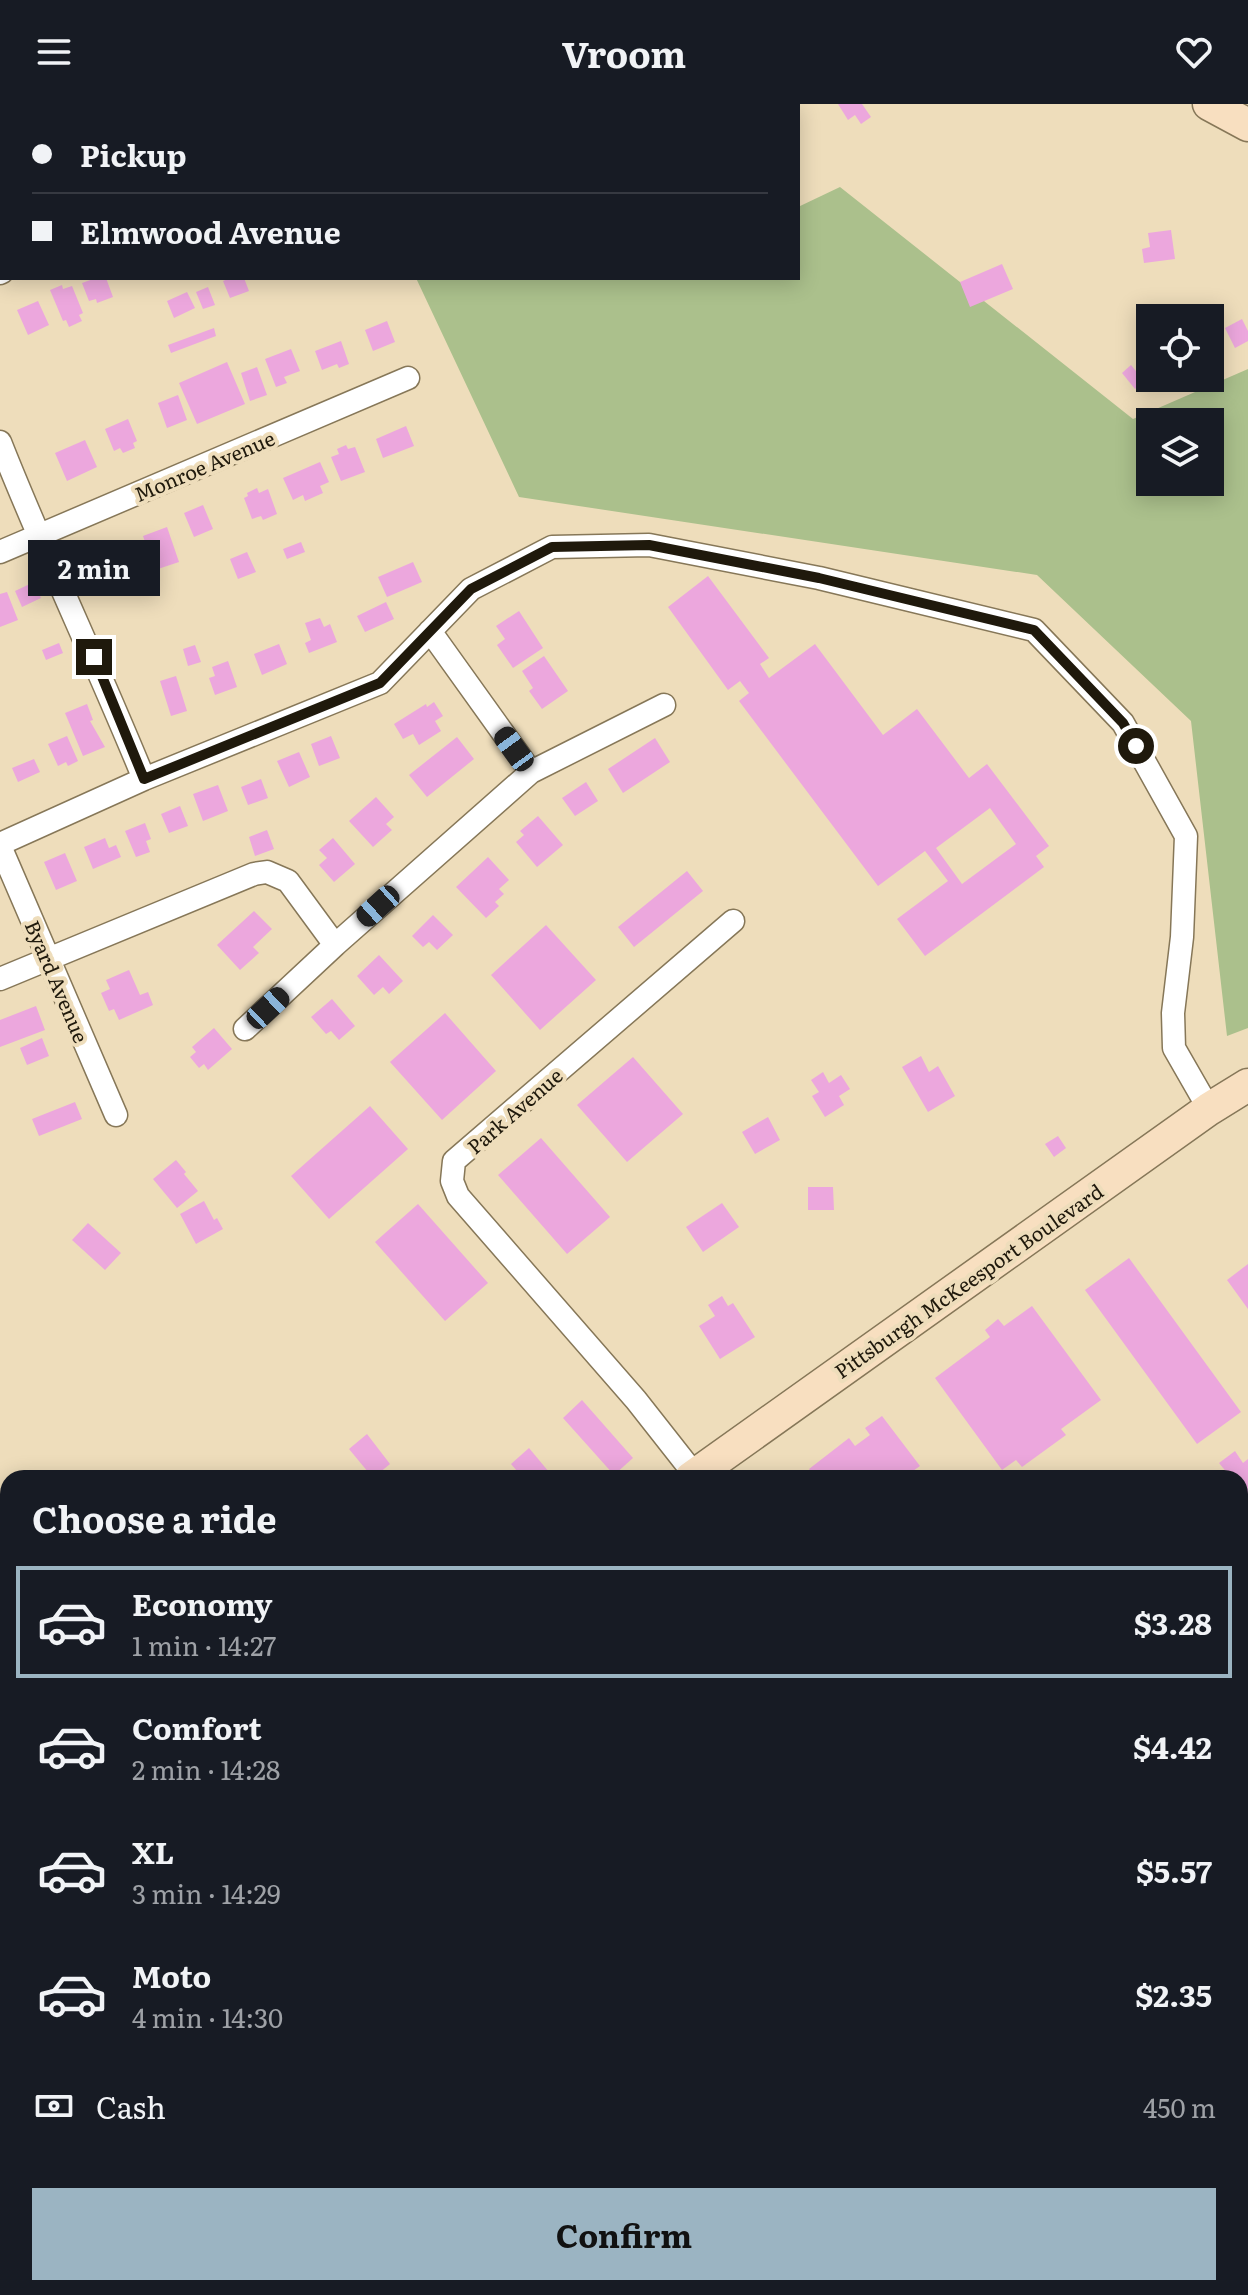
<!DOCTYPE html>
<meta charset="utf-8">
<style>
body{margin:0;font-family:Literata,serif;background:#20242c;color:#f1f3f6;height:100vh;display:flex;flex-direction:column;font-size:30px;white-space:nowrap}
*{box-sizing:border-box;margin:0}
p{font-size:26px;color:#9ea1a6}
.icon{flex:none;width:44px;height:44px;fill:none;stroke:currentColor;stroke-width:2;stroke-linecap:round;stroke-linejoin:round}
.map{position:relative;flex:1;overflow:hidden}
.panel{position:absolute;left:0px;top:1366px;width:1248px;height:826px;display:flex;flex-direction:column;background:#171b24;border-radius:24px 24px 0 0;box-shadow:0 4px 20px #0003}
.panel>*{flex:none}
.guide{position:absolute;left:0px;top:0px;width:800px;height:176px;box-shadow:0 4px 20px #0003;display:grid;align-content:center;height:176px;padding:0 32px;background:#171b24}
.controls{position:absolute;left:1136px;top:200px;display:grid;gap:16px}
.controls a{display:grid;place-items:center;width:88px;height:88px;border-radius:0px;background:#171b24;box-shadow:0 4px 20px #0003;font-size:40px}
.end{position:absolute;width:36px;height:36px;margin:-18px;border:10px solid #1f190c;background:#fff;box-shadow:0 0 0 4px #fff}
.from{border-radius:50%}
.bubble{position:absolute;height:56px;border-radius:0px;background:#171b24;box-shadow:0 4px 20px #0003;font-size:26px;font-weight:700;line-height:56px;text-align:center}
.car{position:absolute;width:24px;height:48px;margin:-24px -12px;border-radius:10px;box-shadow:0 0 6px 2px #0007;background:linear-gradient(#222 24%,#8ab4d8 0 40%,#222 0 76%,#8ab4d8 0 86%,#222 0)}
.guide b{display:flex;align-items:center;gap:28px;height:76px;font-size:30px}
.guide b+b{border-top:2px solid #363941}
.guide i{width:20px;height:20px;background:#f1f3f6}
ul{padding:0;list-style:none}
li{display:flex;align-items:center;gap:24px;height:112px;margin:0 16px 12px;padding:0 16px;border:4px solid transparent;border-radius:0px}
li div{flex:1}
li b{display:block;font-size:30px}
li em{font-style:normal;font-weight:700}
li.active{border-color:#9bb4c2}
li>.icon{width:72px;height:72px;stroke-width:1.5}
h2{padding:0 32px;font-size:36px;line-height:96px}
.pay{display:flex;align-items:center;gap:20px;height:88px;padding:0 32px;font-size:30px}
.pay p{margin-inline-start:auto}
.button{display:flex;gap:16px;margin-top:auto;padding:16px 32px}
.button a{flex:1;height:92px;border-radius:0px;background:#9bb4c2;color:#111;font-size:32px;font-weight:700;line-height:92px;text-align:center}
header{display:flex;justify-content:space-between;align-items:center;height:104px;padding:0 32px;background:#171b24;font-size:36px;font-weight:700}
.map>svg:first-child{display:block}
</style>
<header><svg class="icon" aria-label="menu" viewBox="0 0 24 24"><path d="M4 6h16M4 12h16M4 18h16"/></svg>Vroom<svg class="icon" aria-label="heart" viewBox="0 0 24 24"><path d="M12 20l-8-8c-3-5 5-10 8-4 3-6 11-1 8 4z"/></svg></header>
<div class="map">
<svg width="1248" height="2191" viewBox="0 0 1248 2191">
<rect width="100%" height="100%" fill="#edb"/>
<path fill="#abc08c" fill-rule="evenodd" d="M 840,83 L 1133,315 L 1248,265 L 1248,924 L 1227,932 L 1191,617 L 1037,471 L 519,393 L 416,174 L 798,174 L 798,103 ZM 1150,318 L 1210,318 L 1210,378 L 1150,378 Z
M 0,1698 L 8,1702 L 8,2184 L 324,2184 L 312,2191 L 0,2191 Z"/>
<path fill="#eca7dd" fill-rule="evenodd" d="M 838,0 L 862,0 L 871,13 L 861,20 L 855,11 L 848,16 Z
M 1171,126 L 1175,155 L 1144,159 L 1142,145 L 1150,143 L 1148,129 Z
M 1002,160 L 1013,185 L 970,203 L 960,178 Z
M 96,174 L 106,174 L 113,193 L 97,199 L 96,195 L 89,197 L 82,179 Z
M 230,174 L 244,174 L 249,187 L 230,194 L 223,177 Z
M 62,181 L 63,185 L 72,182 L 83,209 L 79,211 L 82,217 L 69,223 L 66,216 L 63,217 L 50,186 Z
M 208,183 L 215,201 L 203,205 L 196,188 Z
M 187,188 L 195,204 L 174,214 L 167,197 Z
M 38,197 L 49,221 L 28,231 L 17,206 Z
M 1242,215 L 1248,227 L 1248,237 L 1235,244 L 1225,224 Z
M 387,217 L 395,238 L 373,247 L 365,226 Z
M 214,224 L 216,232 L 171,249 L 168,241 Z
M 341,237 L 349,260 L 339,264 L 337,260 L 322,266 L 315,247 Z
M 291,245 L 300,267 L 284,273 L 287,279 L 276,283 L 265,255 Z
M 227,258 L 245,300 L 197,320 L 179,279 Z
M 1131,261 L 1144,277 L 1135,285 L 1122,269 Z
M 257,263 L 267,291 L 250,297 L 241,269 Z
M 178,291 L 187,316 L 167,324 L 158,299 Z
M 128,315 L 137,337 L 133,339 L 135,344 L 123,349 L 120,344 L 114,347 L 105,325 Z
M 406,322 L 414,342 L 383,354 L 376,335 Z
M 85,336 L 97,363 L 67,377 L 55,349 Z
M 346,341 L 348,345 L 355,343 L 365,368 L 341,377 L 331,353 L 339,350 L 337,345 Z
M 320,358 L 329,378 L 320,382 L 323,389 L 305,397 L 303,391 L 293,396 L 283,374 Z
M 257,384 L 259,389 L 268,385 L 277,410 L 263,416 L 261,412 L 252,415 L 244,394 L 248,392 L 247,389 Z
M 203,401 L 213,425 L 194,433 L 184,409 Z
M 167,423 L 179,458 L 155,466 L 143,432 Z
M 301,438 L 305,448 L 287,455 L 283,445 Z
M 247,448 L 256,468 L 238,475 L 230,455 Z
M 102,449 L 104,454 L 115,450 L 124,474 L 100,483 L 89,454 Z
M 413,458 L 422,478 L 387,493 L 378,473 Z
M 708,472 L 769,554 L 760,560 L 769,574 L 815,540 L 883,631 L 917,605 L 969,674 L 987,660 L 1049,742 L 1036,752 L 1044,763 L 925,852 L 897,815 L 948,777 L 925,747 L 878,782 L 739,597 L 749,589 L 740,577 L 728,586 L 668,503 ZM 990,704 L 1016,740 L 962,780 L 936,744 Z
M 34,478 L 41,494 L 22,503 L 15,487 Z
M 7,488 L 18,516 L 0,523 L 0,490 Z
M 386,498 L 394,515 L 365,528 L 357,512 Z
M 519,507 L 543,544 L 513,564 L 497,541 L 505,535 L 496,522 Z
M 320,514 L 324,523 L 330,520 L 337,538 L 309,549 L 305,539 L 311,536 L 305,519 Z
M 59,539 L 63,549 L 46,556 L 42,546 Z
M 279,540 L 287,560 L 262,571 L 254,550 Z
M 195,541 L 201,558 L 188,562 L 183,545 Z
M 544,552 L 568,587 L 542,605 L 529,587 L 533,584 L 522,567 Z
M 228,557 L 237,583 L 215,591 L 209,574 L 215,572 L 212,563 Z
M 176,572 L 187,607 L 171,612 L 160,577 Z
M 434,598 L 443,612 L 435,617 L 441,627 L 419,641 L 413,630 L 403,635 L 394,620 L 426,600 L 427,603 Z
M 87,600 L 93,616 L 90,617 L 105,643 L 83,652 L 65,609 Z
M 67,632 L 78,657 L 68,662 L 66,658 L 58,662 L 48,640 Z
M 331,632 L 340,654 L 319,662 L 311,640 Z
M 457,633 L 474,655 L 427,693 L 409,671 Z
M 655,634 L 670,658 L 623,689 L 608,665 Z
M 299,648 L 310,673 L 289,683 L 277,657 Z
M 34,655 L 40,668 L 18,678 L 12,664 Z
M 261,675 L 268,694 L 248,701 L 241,683 Z
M 586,678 L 598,697 L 575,712 L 562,694 Z
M 218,681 L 228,707 L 203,717 L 193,690 Z
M 376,693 L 394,713 L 386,720 L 392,726 L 373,743 L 349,717 Z
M 180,702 L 188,722 L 169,729 L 161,710 Z
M 538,712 L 563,741 L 537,763 L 516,738 L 524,731 L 520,727 Z
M 145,719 L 151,735 L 146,737 L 150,748 L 136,753 L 125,727 Z
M 267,726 L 274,745 L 255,752 L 249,733 Z
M 105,734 L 109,744 L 116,741 L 121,753 L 93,765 L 84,743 Z
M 333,734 L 355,760 L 334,778 L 319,761 L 327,754 L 319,746 Z
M 65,749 L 77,777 L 56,786 L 44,758 Z
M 488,753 L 509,776 L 499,785 L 504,790 L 495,798 L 499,802 L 486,814 L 456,783 Z
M 687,767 L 703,787 L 634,843 L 618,823 Z
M 254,807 L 272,825 L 253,843 L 259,849 L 240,866 L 217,841 Z
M 433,811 L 453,831 L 437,846 L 429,838 L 423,843 L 412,832 Z
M 546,821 L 596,876 L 540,926 L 491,871 Z
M 379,851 L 403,877 L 389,890 L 383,883 L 374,891 L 357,872 Z
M 129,866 L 140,891 L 148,888 L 153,901 L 119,916 L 114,905 L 109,907 L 101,889 L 110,885 L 106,876 Z
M 332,895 L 355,922 L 339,936 L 331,927 L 326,930 L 311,913 Z
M 36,902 L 45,926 L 0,943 L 0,916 Z
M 445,909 L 496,967 L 442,1016 L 390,958 Z
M 214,924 L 232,945 L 208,966 L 204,960 L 199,964 L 190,953 L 196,948 L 192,943 Z
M 42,934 L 49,952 L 27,961 L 20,944 Z
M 921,952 L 929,968 L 938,962 L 955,992 L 928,1008 L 902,963 Z
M 633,953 L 683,1010 L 627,1058 L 577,1001 Z
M 823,968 L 829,979 L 841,971 L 850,985 L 839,992 L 844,1001 L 825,1013 L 812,992 L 819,988 L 811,976 Z
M 75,998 L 82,1015 L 39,1032 L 32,1015 Z
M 370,1002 L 408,1045 L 329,1115 L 291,1072 Z
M 768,1013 L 780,1036 L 755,1050 L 742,1028 Z
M 1058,1032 L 1066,1044 L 1054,1053 L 1045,1040 Z
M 541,1034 L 610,1113 L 567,1150 L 498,1071 Z
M 176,1056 L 186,1068 L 184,1070 L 198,1087 L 177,1104 L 153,1075 Z
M 808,1083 L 833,1083 L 834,1106 L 808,1106 Z
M 204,1097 L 214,1116 L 217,1114 L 223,1125 L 196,1140 L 180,1110 Z
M 722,1099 L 739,1123 L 703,1148 L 686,1123 Z
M 418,1100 L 488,1179 L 445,1217 L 375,1138 Z
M 88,1119 L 121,1149 L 105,1166 L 72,1136 Z
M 1129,1154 L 1241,1308 L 1197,1340 L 1085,1186 Z
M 1248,1160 L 1248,1205 L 1227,1176 Z
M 722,1192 L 728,1202 L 733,1199 L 755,1233 L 720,1255 L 699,1222 L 715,1212 L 708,1201 Z
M 1032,1202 L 1101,1296 L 1061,1325 L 1066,1331 L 1022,1363 L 1016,1356 L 1002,1366 L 935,1274 L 990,1233 L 985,1226 L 998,1215 L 1004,1222 Z
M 582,1296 L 633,1354 L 614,1371 L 563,1314 Z
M 882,1312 L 920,1362 L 903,1374 L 816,1374 L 809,1365 L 849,1334 L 855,1342 L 870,1331 L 865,1324 Z
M 367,1330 L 390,1360 L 373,1374 L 349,1345 Z
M 529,1344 L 554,1374 L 523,1374 L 511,1360 Z
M 1235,1347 L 1243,1359 L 1248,1355 L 1248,1397 L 1243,1400 L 1240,1396 L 1240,1374 L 1222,1374 L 1228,1370 L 1219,1359 Z
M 1240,1529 L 1248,1540 L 1248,1606 L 1240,1612 Z
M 1240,1681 L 1248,1683 L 1248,1811 L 1242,1846 Z
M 1246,1931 L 1248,1931 L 1248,2034 L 1240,2033 L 1240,1966 Z"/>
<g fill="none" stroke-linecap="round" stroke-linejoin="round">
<defs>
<path id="street" d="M 424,0 L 425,2
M 466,2 L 470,0
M 0,169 L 2,168
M 0,338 C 45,452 98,562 144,675
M 0,448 L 408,274
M 430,527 L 531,668
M 0,740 L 144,675 L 380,579 L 471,485 L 552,443 L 649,441 L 819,474 L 1034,526 L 1123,619 L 1186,732 L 1182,833 L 1173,909 L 1174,944 L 1209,1005
M 0,742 L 116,1011
M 0,875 L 254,770 L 267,768 L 288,777 L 335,841
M 245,925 L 335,841 L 531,668 L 664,601
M 695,1371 L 636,1296 L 458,1092 L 452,1077 L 454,1057 L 733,817"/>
<path id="secondary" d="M 1209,0 L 1248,21
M 691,1374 L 1209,1005 L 1248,981
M 581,2184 L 586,2191"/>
<path id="primary" d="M 0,1482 L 8,1485
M 460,2191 L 464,2184"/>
</defs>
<use href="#street" stroke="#867758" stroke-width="25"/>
<use href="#secondary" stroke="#867758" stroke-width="35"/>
<use href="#primary" stroke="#a26921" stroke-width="39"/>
<use href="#street" stroke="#fff" stroke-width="22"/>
<use href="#secondary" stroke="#f8dfc0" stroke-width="32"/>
<use href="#primary" stroke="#f2bf80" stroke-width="36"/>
</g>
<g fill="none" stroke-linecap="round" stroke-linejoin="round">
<path stroke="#1f190c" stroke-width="10" d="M 94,553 L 144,675 L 380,579 L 471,485 L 552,443 L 649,441 L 819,474 L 1034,526 L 1123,619 L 1136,642"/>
</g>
<g text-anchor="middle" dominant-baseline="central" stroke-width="8" stroke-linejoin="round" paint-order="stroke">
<g font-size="20" fill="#1f190c" stroke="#edb">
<text transform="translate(204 361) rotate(-23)">Monroe Avenue</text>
<text transform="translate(58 877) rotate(67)">Byard Avenue</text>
<text transform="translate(514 1006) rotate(-41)">Park Avenue</text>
<text transform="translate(968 1176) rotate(-35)">Pittsburgh McKeesport Boulevard</text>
</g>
</g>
</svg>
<div class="controls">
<a><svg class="icon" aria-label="locate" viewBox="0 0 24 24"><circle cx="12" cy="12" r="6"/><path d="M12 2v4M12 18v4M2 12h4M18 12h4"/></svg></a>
<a><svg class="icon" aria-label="layers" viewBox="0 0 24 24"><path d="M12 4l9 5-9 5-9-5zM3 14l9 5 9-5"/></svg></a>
</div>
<i class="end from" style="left:1136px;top:642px"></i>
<i class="end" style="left:94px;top:553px"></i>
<div class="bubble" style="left:28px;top:436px;width:132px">2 min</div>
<i class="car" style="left:514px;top:645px;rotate:324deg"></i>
<i class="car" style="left:378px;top:802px;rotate:228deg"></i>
<i class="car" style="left:268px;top:904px;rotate:47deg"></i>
<div class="guide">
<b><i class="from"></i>Pickup</b>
<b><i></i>Elmwood Avenue</b>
</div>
<section class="panel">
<h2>Choose a ride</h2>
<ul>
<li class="active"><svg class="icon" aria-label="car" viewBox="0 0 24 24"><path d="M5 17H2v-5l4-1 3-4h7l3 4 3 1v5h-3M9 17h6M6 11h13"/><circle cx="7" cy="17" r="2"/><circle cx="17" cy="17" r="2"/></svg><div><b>Economy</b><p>1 min · 14:27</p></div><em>$3.28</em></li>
<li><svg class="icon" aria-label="car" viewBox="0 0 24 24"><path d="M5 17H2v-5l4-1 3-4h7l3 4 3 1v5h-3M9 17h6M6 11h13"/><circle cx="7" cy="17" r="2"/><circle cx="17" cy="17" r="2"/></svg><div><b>Comfort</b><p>2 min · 14:28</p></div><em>$4.42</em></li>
<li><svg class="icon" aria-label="car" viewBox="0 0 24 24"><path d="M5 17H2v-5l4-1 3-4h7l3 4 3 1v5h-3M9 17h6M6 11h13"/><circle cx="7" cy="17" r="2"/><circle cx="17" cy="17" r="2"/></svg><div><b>XL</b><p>3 min · 14:29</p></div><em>$5.57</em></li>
<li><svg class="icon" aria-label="car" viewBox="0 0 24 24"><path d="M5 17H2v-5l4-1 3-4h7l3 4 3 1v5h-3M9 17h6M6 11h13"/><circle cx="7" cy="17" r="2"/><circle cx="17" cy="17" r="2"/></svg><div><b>Moto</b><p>4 min · 14:30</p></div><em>$2.35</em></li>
</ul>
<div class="pay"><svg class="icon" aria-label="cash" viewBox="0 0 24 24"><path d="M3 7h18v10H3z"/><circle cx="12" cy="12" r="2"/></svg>Cash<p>450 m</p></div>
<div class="button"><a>Confirm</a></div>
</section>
</div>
